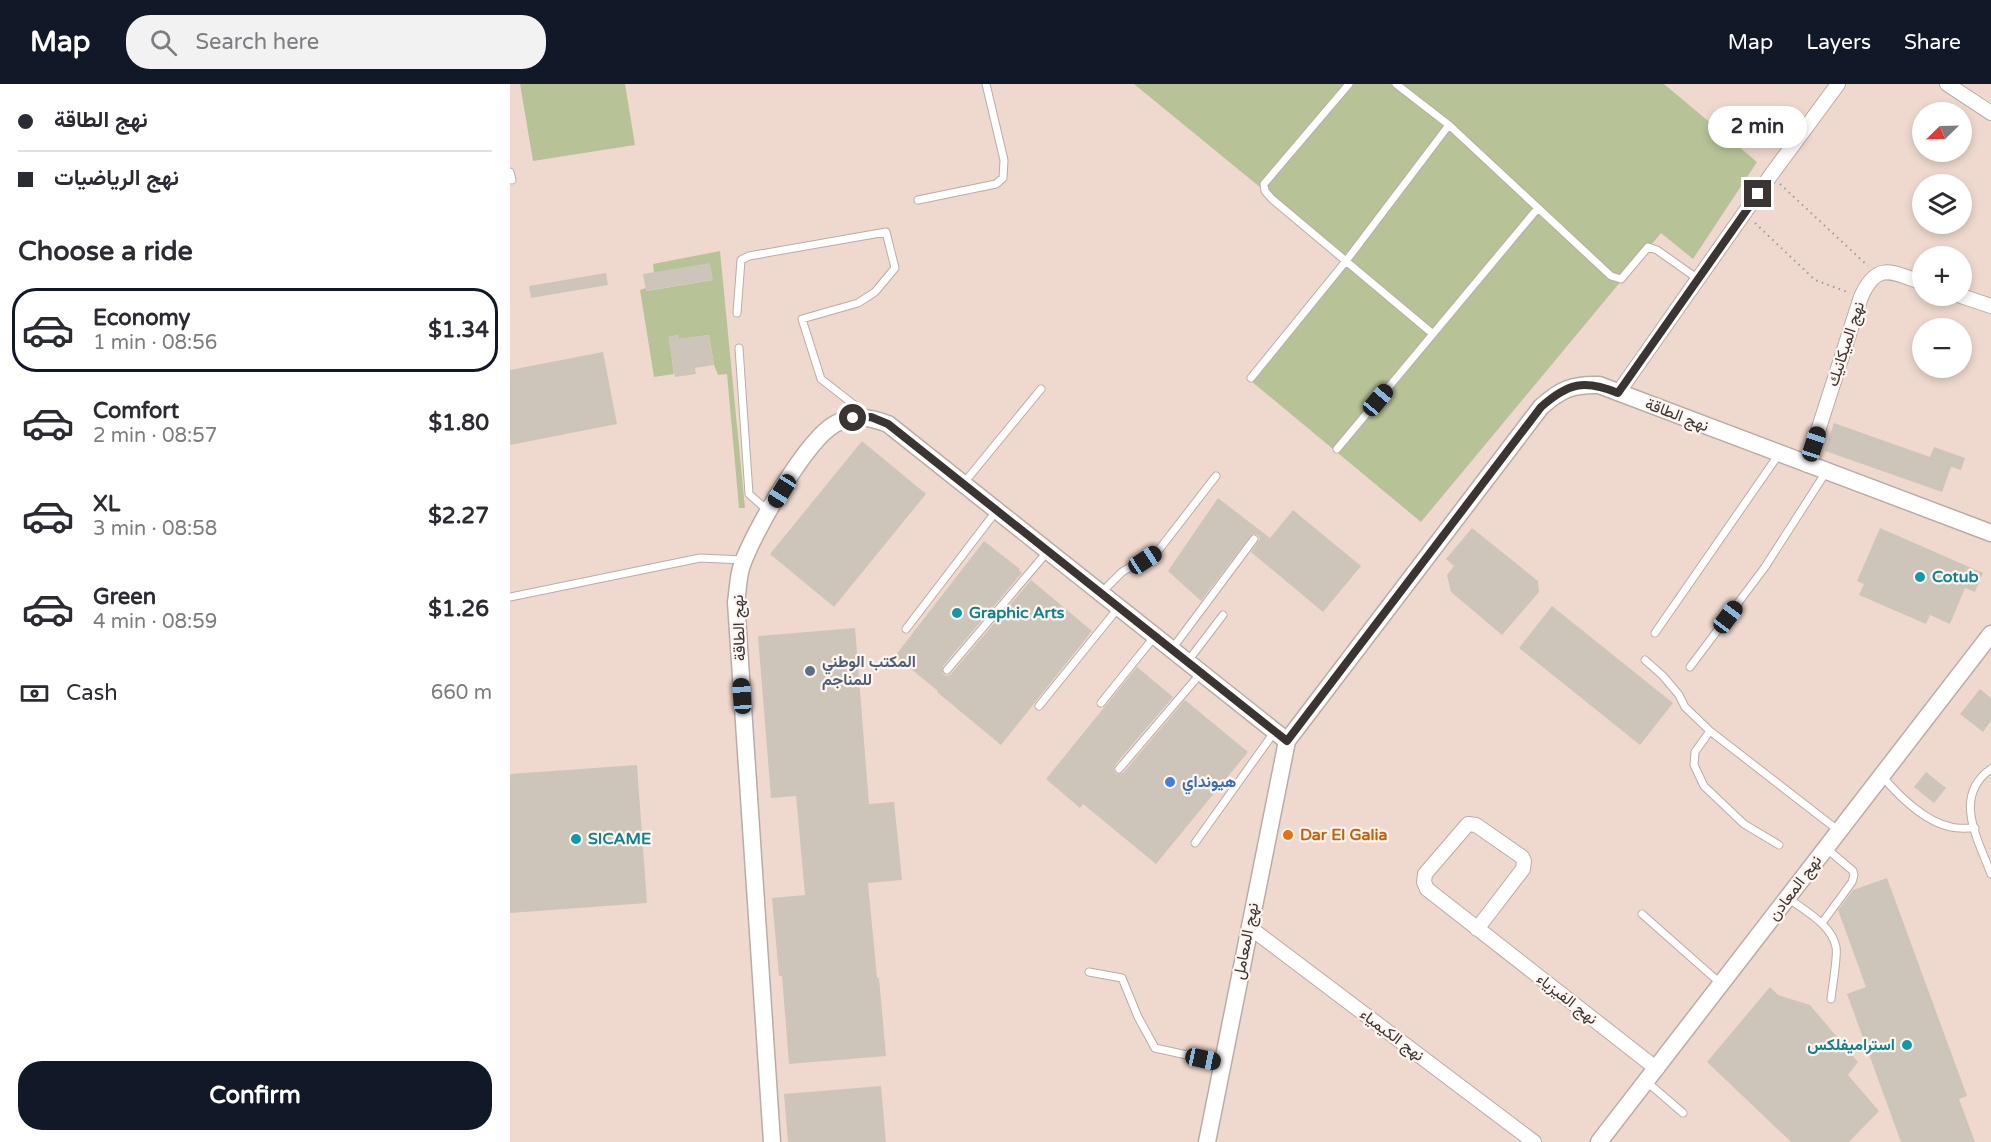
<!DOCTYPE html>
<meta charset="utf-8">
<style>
body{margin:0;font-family:"Varela Round",Vazirmatn,sans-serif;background:#f2f2f3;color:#2b2b33;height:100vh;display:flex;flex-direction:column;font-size:22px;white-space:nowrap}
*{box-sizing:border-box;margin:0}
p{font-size:20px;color:#7c7c81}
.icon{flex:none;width:33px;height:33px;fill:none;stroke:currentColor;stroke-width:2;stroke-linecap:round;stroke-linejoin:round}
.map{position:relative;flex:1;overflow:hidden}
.details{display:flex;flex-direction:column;background:#fff;width:510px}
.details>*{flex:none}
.hud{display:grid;align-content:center;height:132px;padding:0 18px;background:#fff}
.needle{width:39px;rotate:247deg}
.controls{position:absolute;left:1402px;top:18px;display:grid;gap:12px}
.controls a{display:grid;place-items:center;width:60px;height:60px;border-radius:50%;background:#fff;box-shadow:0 3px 9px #0003;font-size:30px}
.end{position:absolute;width:27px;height:27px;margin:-14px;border:8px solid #3a3532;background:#fff;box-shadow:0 0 0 3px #fff}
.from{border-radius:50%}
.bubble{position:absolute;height:42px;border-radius:21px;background:#fff;box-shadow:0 3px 9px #0003;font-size:20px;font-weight:700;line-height:42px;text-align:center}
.car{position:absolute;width:18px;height:36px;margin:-18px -9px;border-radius:8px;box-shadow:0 0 4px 2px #0007;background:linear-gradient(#222 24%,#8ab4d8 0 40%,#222 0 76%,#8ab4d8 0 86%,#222 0)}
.hud b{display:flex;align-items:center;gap:21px;height:57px;font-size:22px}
.hud b+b{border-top:2px solid #e1e1e2}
.hud i{width:15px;height:15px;background:#2b2b33}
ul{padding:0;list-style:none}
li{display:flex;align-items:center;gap:18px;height:84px;margin:0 12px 9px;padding:0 6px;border:3px solid transparent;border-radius:24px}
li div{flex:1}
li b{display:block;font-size:22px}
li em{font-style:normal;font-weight:700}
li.selected{border-color:#111827}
li>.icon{width:54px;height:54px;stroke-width:1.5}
h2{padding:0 18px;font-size:27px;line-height:72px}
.pay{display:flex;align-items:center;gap:15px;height:66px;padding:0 18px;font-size:22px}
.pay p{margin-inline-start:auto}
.button{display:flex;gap:12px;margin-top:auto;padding:12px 18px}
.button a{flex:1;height:69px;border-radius:24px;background:#111827;color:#fff;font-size:24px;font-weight:700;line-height:69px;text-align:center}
header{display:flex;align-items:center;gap:36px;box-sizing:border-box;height:84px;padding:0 30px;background:#111827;color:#fff}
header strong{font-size:28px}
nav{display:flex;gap:33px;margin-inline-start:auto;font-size:21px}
.search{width:420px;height:54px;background:#f2f2f3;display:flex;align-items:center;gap:15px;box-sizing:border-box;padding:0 21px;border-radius:24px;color:#7c7c81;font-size:22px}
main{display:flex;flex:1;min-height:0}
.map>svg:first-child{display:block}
</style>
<header>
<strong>Map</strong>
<div class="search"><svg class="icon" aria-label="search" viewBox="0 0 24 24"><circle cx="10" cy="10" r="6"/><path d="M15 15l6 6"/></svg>Search here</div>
<nav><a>Map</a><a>Layers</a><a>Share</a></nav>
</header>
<main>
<section class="details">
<div class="hud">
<b><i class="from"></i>نهج الطاقة</b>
<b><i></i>نهج الرياضيات</b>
</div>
<h2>Choose a ride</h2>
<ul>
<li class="selected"><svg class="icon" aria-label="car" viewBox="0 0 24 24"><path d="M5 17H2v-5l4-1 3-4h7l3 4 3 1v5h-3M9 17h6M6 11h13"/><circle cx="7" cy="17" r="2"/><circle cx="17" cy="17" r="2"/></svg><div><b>Economy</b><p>1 min · 08:56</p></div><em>$1.34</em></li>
<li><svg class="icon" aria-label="car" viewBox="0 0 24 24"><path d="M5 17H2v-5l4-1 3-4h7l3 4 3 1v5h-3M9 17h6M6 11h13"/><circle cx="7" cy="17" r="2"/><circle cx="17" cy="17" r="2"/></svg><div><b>Comfort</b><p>2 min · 08:57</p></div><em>$1.80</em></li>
<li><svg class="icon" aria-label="car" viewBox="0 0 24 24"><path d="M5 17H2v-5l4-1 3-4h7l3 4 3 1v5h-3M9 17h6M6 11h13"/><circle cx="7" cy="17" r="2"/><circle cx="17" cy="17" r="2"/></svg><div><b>XL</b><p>3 min · 08:58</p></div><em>$2.27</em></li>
<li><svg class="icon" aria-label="car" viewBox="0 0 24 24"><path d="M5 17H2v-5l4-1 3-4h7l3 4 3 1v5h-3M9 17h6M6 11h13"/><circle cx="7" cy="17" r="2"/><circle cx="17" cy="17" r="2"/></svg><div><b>Green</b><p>4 min · 08:59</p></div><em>$1.26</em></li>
</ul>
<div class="pay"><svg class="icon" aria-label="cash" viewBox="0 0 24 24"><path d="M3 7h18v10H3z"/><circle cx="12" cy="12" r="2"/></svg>Cash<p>660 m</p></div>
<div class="button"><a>Confirm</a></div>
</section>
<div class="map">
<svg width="1481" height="1058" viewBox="0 0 1481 1058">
<rect width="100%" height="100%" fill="#f5e6df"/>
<path fill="#efd9ce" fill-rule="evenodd" d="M 0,0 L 1481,0 L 1481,1058 L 0,1058 ZM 1413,28 L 1452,28 L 1452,68 L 1413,68 ZM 1413,100 L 1452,100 L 1452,140 L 1413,140 ZM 1413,172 L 1452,172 L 1452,212 L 1413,212 ZM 1413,244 L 1452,244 L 1452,284 L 1413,284 Z"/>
<path fill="#b7c397" d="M 10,0 L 115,0 L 125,61 L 23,77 Z
M 624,0 L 1154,0 L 1247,78 L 1183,175 L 1151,149 L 911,438 L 741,297 L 840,177 Z
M 210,167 L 235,424 L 229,424 L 217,290 L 208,291 L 204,281 L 199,251 L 169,255 L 168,251 L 159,253 L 164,290 L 144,293 L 130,206 L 136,204 L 137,207 L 203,196 L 144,189 L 143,180 Z"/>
<path fill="#cdc5b9" d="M 200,179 L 203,196 L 136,207 L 133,190 Z
M 96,189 L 98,201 L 21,214 L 19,202 Z
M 169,251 L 169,255 L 199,251 L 204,281 L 185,284 L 186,290 L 165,293 L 158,253 Z
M 93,268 L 107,340 L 0,361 L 0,286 Z
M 1324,339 L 1420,373 L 1424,363 L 1455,374 L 1451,386 L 1441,383 L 1432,408 L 1315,367 Z
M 352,357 L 416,410 L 324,523 L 260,470 Z
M 708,414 L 760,454 L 783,426 L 851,482 L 813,528 L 741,468 L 750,455 L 748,451 L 742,450 L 691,517 L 658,487 Z
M 962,444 L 1028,497 L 1029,508 L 992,551 L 941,508 L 937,491 L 944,482 L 936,475 Z
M 1370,444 L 1473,489 L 1465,508 L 1455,504 L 1440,540 L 1420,531 L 1416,540 L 1349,511 L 1354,500 L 1347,497 Z
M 474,457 L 510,485 L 509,486 L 512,489 L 433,582 L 433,590 L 437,592 L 441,590 L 521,496 L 582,547 L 491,661 L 427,608 L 428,607 L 385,572 Z
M 1042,522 L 1163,619 L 1130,661 L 1009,564 Z
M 345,544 L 359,720 L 384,718 L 392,796 L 358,799 L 367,894 L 369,894 L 376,972 L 279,980 L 272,892 L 269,892 L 262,814 L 295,811 L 286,712 L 261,714 L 248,552 Z
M 627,583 L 663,613 L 605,681 L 604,686 L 606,690 L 613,689 L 675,616 L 738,668 L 646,780 L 573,720 L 570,724 L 536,695 Z
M 1470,605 L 1481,614 L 1481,637 L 1473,648 L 1450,630 Z
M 127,681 L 137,819 L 0,829 L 0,690 Z
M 1416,688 L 1436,704 L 1424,719 L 1404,703 Z
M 1377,794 L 1457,1012 L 1449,1015 L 1465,1058 L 1391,1058 L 1337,910 L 1356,903 L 1328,826 L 1343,806 Z
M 1260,903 L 1268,911 L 1300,921 L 1348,978 L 1338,991 L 1369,1027 L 1339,1058 L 1281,1058 L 1197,978 Z
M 371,1002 L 376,1058 L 278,1058 L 274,1010 Z"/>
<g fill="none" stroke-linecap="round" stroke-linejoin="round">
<defs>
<path id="service" d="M 839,0 L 754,100 L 755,107 L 762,115 L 923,250
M 886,0 L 939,41 L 1101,192 L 1111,195 L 1138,163 L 1147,166 L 1188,195
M 0,88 L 2,96
M 408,116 L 486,100 L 493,94 L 494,76 L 476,0
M 227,229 L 231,176 L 239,172 L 376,148 L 385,184 L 365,208 L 348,219 L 292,235 L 311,295 L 356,330
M 229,264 L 239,410 L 257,426
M 741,294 L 836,177 L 939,41
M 827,365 L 1028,124
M 453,400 L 531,305
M 591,509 L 612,488 L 648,467 L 706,392
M 0,513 L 190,474 L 234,476
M 396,545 L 487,426
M 1145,549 L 1269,370
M 662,565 L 744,455
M 1135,576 L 1153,592 L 1169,611 L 1175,623 L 1200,647 L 1329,747
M 678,577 L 713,531
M 1180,583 L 1255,483 L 1316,388
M 437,586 L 538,467
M 591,619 L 645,552
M 529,622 L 609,523
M 1200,647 L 1185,668 L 1184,681 L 1194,702 L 1234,740 L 1269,761
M 609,685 L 691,589
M 1481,685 C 1442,712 1468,755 1481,790
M 1372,692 C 1388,711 1415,738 1441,743 C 1448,745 1457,744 1465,744
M 685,759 L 765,647
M 1278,814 C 1295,827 1322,841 1326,863 C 1328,872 1322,904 1321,915
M 1132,830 L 1210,899
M 1312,839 L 1342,798 L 1344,791 L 1343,787 L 1316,764
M 579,888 L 612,894 L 628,933 L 645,964 L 713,979
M 1137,998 L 1173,1029"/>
<path id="minor" d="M 1437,0 L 1481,29
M 1451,212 L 1481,222
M 1108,309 L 1261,91 L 1328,0
M 1297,381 L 1351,213 C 1367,177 1382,188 1413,199
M 739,843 L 1024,1058
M 967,845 L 1013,785 L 1014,777 L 1012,773 L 966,741 L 958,740 L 915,790 L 914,798 L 917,805 L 1147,985"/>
<path id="tertiary" d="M 262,1058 L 226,518 C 228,506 228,492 232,481 C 243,449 296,356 325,340 C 343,330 360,333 378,340 L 777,657
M 697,1058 L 777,657 L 1031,323 C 1050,306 1062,300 1089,301 L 1481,449
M 1089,1058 L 1481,550"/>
</defs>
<use href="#service" stroke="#baaca5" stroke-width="9"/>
<use href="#minor" stroke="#baaca5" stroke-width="16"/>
<use href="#tertiary" stroke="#baaca5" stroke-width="19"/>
<path stroke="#a39893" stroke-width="2" stroke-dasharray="1.5 4.5" stroke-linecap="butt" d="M 1270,100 L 1358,182
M 1245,139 L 1305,196 L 1340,209"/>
<use href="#service" stroke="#fff" stroke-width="7"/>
<use href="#minor" stroke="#fff" stroke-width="14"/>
<use href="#tertiary" stroke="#fff" stroke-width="16"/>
</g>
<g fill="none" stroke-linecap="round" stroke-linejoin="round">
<path stroke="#3a3532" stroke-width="8" d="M 343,334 L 361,333 L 378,340 L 777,657 L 1031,323 C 1058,299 1074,295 1108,309 L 1248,110"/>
</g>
<g fill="#0f9aa8" stroke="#fef5f0" stroke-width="2">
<circle cx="1410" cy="493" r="6"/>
<circle cx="447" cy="529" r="6"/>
<circle cx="66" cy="755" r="6"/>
<circle cx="1397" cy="961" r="6"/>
</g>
<circle fill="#5c6f8a" stroke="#fef5f0" stroke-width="2" cx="300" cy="587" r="6"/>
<circle fill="#3f7fe0" stroke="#fef5f0" stroke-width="2" cx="660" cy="698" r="6"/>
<circle fill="#e8710a" stroke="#fef5f0" stroke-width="2" cx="778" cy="751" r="6"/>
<g text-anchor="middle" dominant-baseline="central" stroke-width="4.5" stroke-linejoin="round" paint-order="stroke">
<g font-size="16" fill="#3a3532" stroke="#fef5f0">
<text transform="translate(1336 260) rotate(-72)">نهج الميكانيك</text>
<text transform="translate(1167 331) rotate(21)">نهج الطاقة</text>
<text transform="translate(229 544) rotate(-92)">نهج الطاقة</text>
<text transform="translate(1285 804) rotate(-53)">نهج المعادن</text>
<text transform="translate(736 857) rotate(-79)">نهج المعامل</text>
<text transform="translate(1057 915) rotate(38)">نهج الفيزياء</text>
<text transform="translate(882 951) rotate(37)">نهج الكيمياء</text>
</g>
<g font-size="16" font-weight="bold" fill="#0d838f" stroke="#fef5f0" text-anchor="start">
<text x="1422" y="493">Cotub</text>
<text x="459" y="529">Graphic Arts</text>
<text x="78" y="755">SICAME</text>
<text x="1385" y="961" text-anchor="end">استراميفلكس</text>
</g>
<g font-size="16" font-weight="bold" fill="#4e5e75" stroke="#fef5f0" text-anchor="start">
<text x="312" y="578">المكتب الوطني<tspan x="312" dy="18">للمناجم</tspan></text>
</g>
<g font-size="16" font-weight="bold" fill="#366cbe" stroke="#fef5f0" text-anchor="start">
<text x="672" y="698">هيونداي</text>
</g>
<g font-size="16" font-weight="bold" fill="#c56008" stroke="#fef5f0" text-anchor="start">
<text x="790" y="751">Dar El Galia</text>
</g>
</g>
</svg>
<div class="controls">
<a><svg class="needle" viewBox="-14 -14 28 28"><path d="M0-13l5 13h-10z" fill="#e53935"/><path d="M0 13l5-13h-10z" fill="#7c7c81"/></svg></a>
<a><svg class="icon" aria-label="layers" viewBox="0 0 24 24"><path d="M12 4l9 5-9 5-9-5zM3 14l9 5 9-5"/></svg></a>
<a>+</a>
<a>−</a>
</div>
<i class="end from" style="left:343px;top:334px"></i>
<i class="end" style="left:1248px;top:110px"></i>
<div class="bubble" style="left:1198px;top:22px;width:99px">2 min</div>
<i class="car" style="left:868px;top:316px;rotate:40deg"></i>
<i class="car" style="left:1304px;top:360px;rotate:18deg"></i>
<i class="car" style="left:272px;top:407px;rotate:212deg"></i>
<i class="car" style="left:635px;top:476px;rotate:57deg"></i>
<i class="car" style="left:1218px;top:533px;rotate:37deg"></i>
<i class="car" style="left:232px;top:612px;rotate:356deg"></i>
<i class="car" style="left:693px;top:975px;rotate:102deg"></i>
</div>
</main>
